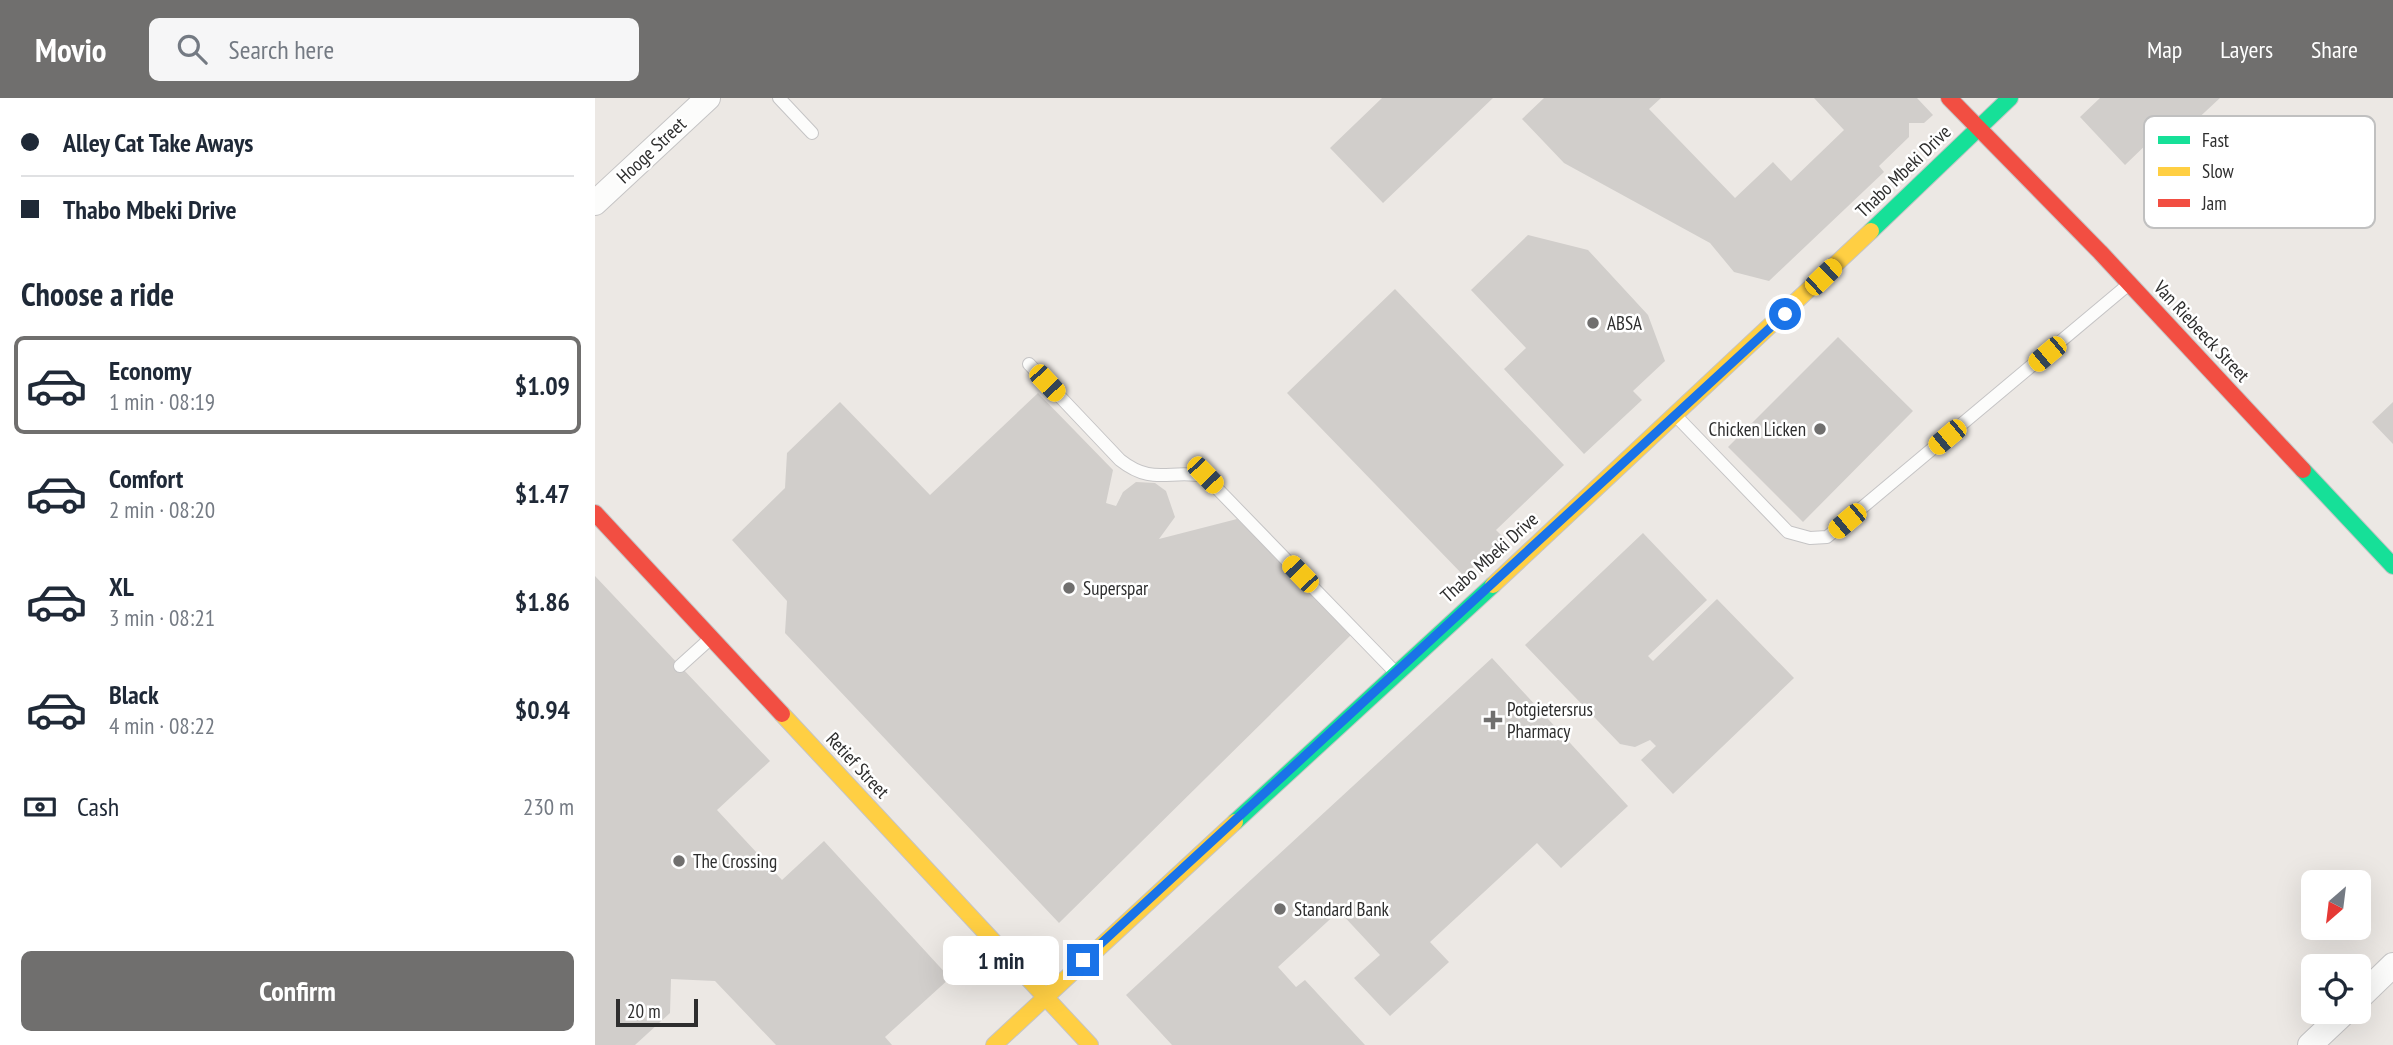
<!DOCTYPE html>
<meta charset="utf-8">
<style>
body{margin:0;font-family:"PT Sans Narrow",sans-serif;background:#f6f6f7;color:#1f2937;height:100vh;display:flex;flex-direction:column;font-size:26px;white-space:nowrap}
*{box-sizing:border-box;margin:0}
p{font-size:23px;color:#747a83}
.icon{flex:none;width:38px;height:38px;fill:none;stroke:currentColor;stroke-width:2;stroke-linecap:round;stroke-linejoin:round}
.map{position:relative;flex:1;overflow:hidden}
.drawer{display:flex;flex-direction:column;background:#fff;width:595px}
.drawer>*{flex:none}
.guide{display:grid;align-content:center;height:154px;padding:0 21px;background:#fff}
.needle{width:46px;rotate:208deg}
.tools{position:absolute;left:1706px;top:772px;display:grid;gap:14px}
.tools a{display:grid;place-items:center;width:70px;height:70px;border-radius:10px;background:#fff;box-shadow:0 7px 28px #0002;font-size:35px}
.scale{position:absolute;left:21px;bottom:18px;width:82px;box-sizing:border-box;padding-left:7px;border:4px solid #2e2e2e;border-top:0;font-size:19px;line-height:24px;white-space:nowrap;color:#2e2e2e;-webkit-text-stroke:5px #fff;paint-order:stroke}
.end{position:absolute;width:32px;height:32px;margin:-16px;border:9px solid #1a73e8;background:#fff;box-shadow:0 0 0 4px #fff}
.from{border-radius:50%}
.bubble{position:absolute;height:49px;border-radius:10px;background:#fff;box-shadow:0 7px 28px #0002;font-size:23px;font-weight:700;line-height:49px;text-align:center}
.car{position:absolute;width:21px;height:42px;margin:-21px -10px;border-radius:9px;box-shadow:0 0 5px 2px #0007;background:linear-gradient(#f5c518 24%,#345 0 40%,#f5c518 0 76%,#345 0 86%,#f5c518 0)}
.guide b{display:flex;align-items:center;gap:24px;height:66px;font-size:26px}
.guide b+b{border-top:2px solid #e0e1e3}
.guide i{width:18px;height:18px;background:#1f2937}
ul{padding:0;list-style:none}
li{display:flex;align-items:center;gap:21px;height:98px;margin:0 14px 10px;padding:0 7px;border:4px solid transparent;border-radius:10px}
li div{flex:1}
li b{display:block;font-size:26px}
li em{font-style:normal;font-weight:700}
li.active{border-color:#706f6e}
li>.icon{width:63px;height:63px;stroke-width:1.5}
h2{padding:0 21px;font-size:32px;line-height:84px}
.pay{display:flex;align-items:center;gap:18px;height:77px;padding:0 21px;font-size:26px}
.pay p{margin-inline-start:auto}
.primary-button{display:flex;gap:14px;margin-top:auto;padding:14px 21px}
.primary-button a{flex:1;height:80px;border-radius:10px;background:#706f6e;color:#fff;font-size:28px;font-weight:700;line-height:80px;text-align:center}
header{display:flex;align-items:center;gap:42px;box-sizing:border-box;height:98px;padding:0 35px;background:#706f6e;color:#fff}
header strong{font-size:33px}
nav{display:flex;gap:38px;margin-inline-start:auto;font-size:24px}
.search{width:490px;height:63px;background:#f6f6f7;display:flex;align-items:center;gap:18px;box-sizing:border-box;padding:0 24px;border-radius:10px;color:#747a83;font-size:26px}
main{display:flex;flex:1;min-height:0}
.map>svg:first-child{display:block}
</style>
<header>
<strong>Movio</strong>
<div class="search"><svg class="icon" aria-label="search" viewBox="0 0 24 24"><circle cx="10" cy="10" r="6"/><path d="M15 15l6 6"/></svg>Search here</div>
<nav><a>Map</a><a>Layers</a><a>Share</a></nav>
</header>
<main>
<section class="drawer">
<div class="guide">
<b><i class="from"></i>Alley Cat Take Aways</b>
<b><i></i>Thabo Mbeki Drive</b>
</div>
<h2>Choose a ride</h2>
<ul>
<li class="active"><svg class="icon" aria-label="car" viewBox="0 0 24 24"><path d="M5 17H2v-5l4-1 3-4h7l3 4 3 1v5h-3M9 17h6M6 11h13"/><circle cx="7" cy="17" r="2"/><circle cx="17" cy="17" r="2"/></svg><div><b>Economy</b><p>1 min · 08:19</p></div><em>$1.09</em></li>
<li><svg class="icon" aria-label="car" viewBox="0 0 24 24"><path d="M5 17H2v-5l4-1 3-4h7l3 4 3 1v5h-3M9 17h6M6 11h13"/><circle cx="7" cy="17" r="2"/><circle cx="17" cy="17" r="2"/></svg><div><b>Comfort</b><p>2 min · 08:20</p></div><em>$1.47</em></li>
<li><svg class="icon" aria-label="car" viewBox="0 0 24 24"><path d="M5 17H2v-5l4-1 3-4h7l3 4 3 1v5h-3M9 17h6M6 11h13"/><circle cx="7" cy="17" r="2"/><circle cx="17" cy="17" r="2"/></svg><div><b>XL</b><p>3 min · 08:21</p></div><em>$1.86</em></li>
<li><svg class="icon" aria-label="car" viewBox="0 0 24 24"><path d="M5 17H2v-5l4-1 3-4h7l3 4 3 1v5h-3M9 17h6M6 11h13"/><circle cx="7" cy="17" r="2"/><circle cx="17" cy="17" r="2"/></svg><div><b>Black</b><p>4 min · 08:22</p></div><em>$0.94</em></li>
</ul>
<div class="pay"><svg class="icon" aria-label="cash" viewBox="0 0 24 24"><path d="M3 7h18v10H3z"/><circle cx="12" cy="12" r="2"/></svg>Cash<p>230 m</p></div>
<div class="primary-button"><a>Confirm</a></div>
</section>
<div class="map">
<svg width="1798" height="947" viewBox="0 0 1798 947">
<rect width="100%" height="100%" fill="#ece8e4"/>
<path fill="#d1cecb" d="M 787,0 L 898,0 L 788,105 L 735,50 Z
M 949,0 L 1066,0 L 1054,11 L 1140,100 L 1178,64 L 1196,83 L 1249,32 L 1219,0 L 1322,0 L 1338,17 L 1329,25 L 1314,25 L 1314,39 L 1284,68 L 1289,74 L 1174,183 L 1139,174 L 1115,145 L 969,65 L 927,21 Z
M 1505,0 L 1625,0 L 1568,53 L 1557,41 L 1530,67 L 1485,19 Z
M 933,137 L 993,152 L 1053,217 L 1070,263 L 1038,293 L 1047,302 L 989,356 L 909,271 L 931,250 L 876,192 Z
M 800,191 L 969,367 L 901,432 L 909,440 L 869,478 L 692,295 Z
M 1243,239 L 1318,313 L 1208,424 L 1133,349 Z
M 443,295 L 518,372 L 511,405 L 521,408 L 528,394 L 541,384 L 560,385 L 571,393 L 580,419 L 564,441 L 642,421 L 759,534 L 464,825 L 190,535 L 192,503 L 137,442 L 190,390 L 192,355 L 245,304 L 335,397 Z
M 1798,304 L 1798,346 L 1777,324 Z
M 1048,435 L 1112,502 L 1053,558 L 1058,563 L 1122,501 L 1199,580 L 1078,696 L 1046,662 L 1061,648 L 1055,642 L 1040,649 L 1025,646 L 930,547 Z
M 0,478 L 175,663 L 122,712 L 187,782 L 229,743 L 355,880 L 290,939 L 297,947 L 181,947 L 120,883 L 76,881 L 75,915 L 40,947 L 0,947 Z
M 897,560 L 1033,708 L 966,770 L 942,745 L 835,844 L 854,864 L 795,918 L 759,880 L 785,857 L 744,813 L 683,869 L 701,889 L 710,882 L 770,947 L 577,947 L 531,897 Z"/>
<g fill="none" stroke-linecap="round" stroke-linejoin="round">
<defs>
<path id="lane" d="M 184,0 L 217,35
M 434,266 L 525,362 C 558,388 574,371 610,378 L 800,574
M 1084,321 L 1193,434 L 1215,440 L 1232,439 L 1534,186
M 85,568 L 116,540"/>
<path id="street" d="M 0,105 L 113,0
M 1764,900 L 1798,867
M 1715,947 L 1750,914"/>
<path id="fast" d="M 1276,133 L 1415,0
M 1708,372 L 1798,468
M 640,724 L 898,487"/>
<path id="slow" d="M 898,487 L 1276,133
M 187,616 L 495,947
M 399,947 L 640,724"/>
<path id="jam" d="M 1354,0 L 1505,154 L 1708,372
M 0,415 L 187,616"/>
</defs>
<use href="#lane" stroke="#c5c4c5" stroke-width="14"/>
<use href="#street" stroke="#c5c4c5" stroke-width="26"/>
<use href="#fast" stroke="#c5c4c5" stroke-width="18"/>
<use href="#slow" stroke="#c5c4c5" stroke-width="18"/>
<use href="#jam" stroke="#c5c4c5" stroke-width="18"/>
<use href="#lane" stroke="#fcfcfb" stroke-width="12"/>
<use href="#street" stroke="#fcfcfb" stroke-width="24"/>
<use href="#fast" stroke="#16e098" stroke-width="16"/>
<use href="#slow" stroke="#ffcf43" stroke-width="16"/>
<use href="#jam" stroke="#f24e42" stroke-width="16"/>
</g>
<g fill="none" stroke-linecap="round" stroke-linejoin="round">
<path stroke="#1a73e8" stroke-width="9" d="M 488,862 L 1190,216"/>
</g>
<g fill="#706f6e" stroke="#fff" stroke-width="2.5">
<circle cx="998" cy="225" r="7"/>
<circle cx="1225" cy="331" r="7"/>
<circle cx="474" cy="490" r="7"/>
<path d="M894.5 611.5h7v7h7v7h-7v7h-7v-7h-7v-7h7z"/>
<circle cx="84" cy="763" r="7"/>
<circle cx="685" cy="811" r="7"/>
</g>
<g text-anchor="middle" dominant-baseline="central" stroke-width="5" stroke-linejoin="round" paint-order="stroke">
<g font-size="19" fill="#2e2e2e" stroke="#fff">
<text transform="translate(56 52) rotate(-43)">Hooge Street</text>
<text transform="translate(1308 73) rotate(-44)">Thabo Mbeki Drive</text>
<text transform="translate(1607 233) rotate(47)">Van Riebeeck Street</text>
<text transform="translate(894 459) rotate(-42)">Thabo Mbeki Drive</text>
<text transform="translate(263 667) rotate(47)">Retief Street</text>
</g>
<g font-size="19" fill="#2e2e2e" stroke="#fff" text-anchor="start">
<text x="1012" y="225">ABSA</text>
<text x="1211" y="331" text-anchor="end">Chicken Licken</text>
<text x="488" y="490">Superspar</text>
<text x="912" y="611">Potgietersrus<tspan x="912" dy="22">Pharmacy</tspan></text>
<text x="98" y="763">The Crossing</text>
<text x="699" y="811">Standard Bank</text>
</g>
</g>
<rect x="1549" y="18" width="231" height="112" rx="10" fill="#fff" stroke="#c0c0c0" stroke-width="2"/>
<rect x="1563" y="38" width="32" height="8" fill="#16e098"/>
<rect x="1563" y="69" width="32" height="9" fill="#ffcf43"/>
<rect x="1563" y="101" width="32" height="8" fill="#f24e42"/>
<g font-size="19" fill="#2e2e2e">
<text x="1607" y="49">Fast</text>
<text x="1607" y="80">Slow</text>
<text x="1607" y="112">Jam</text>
</g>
</svg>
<div class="tools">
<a><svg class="needle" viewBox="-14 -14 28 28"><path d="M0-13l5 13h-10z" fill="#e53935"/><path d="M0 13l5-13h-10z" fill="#747a83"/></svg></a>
<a><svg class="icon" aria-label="locate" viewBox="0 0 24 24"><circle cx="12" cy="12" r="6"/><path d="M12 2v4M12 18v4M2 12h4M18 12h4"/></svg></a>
</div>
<div class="scale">20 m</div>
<i class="end from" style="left:1190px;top:216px"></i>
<i class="end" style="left:488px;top:862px"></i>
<div class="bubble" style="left:348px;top:838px;width:116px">1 min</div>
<i class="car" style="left:1228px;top:179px;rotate:46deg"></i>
<i class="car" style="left:1452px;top:256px;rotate:230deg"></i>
<i class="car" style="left:452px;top:285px;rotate:137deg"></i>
<i class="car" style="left:1352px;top:339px;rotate:230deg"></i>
<i class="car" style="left:610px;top:377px;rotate:136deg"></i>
<i class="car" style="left:1252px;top:423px;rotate:230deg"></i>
<i class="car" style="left:705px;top:476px;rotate:316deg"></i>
</div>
</main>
